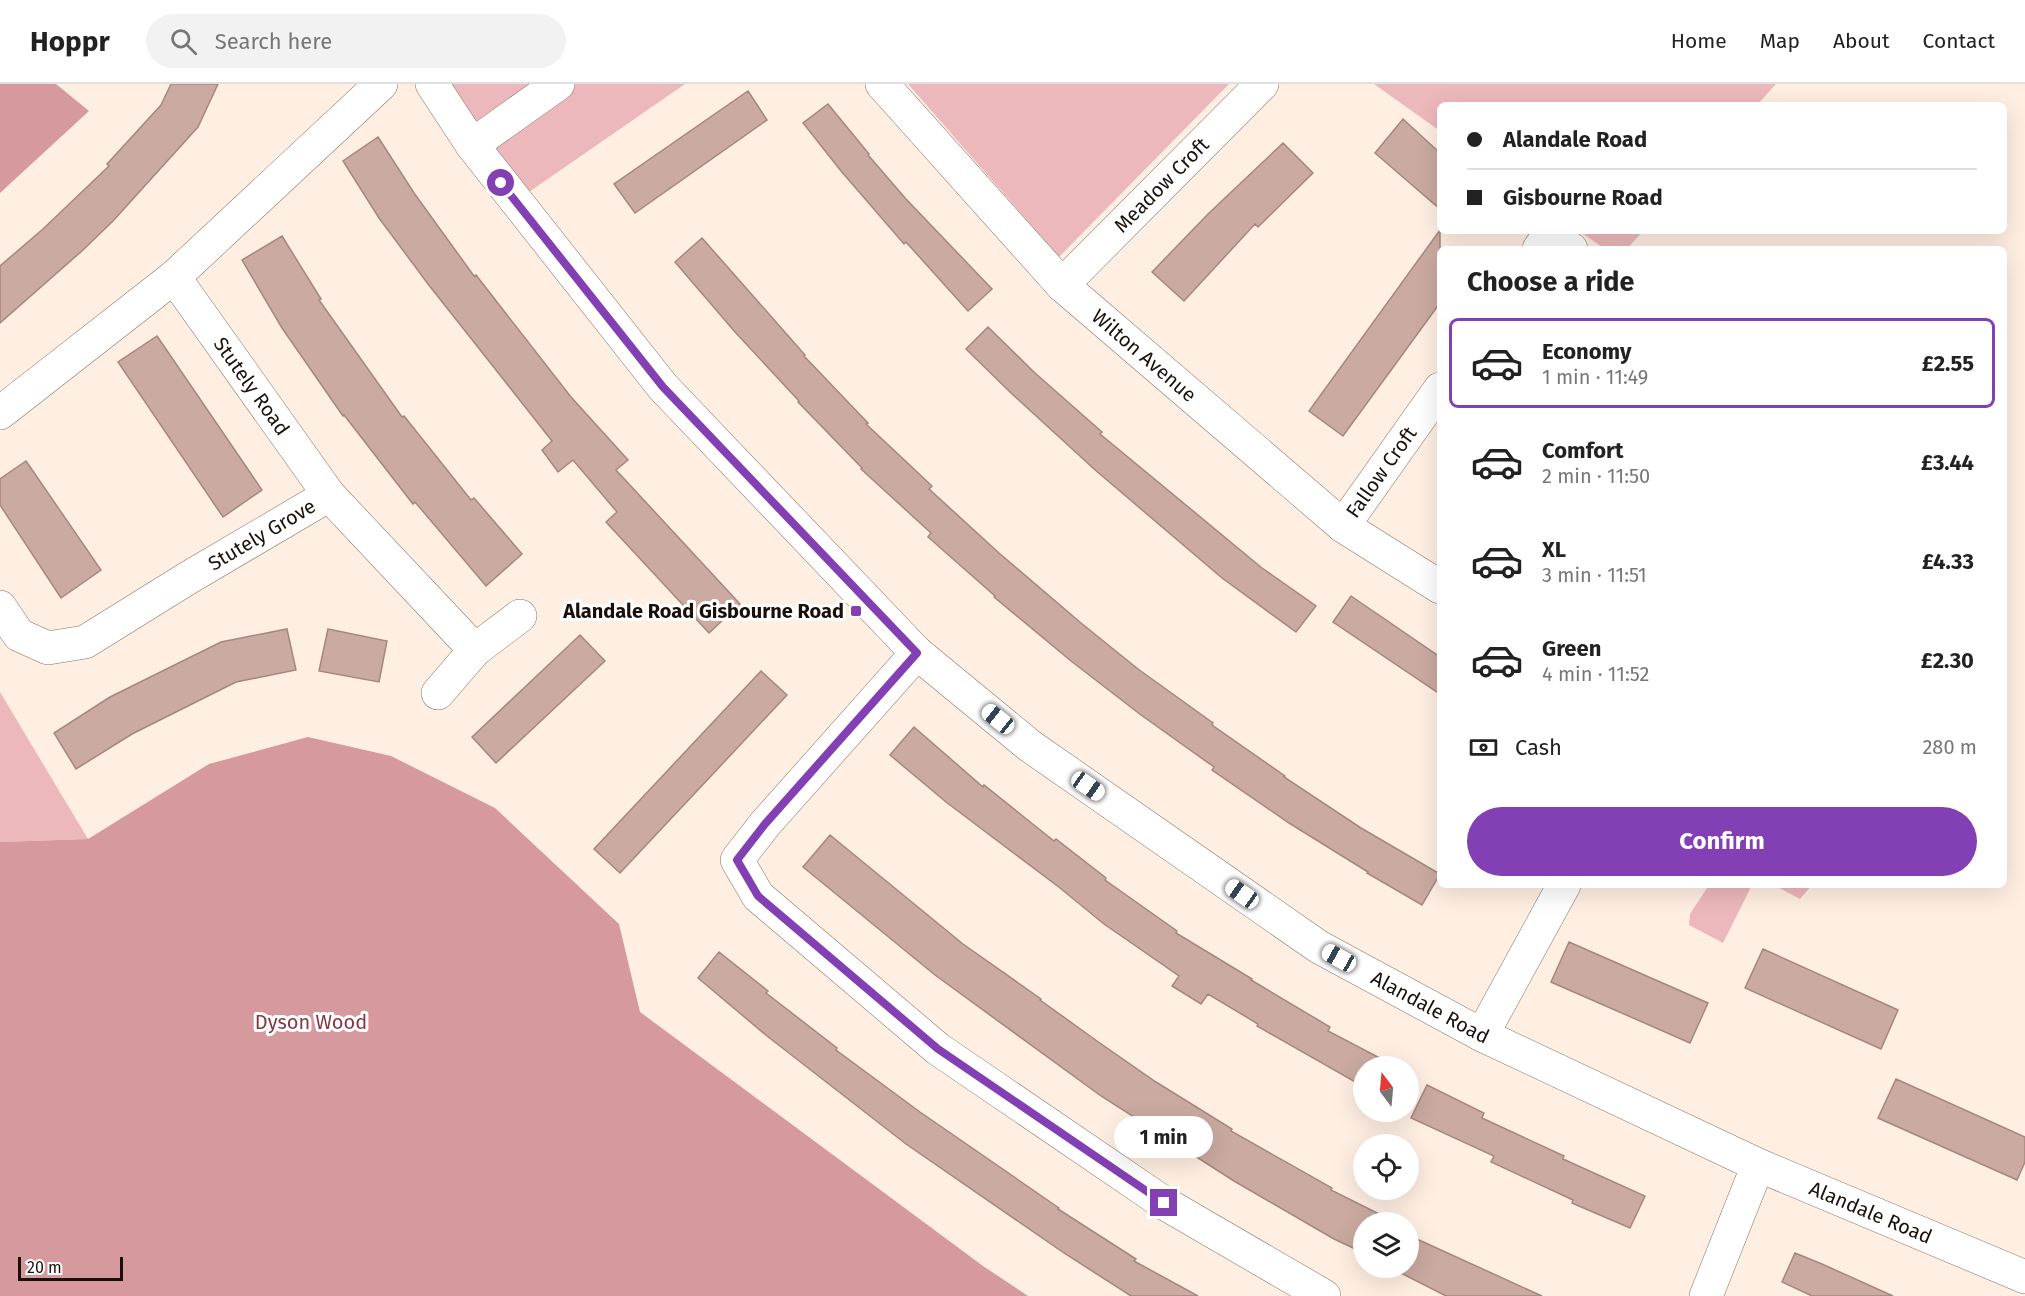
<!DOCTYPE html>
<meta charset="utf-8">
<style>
body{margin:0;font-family:"Fira Sans",sans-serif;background:#f2f2f2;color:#222;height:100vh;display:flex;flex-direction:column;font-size:22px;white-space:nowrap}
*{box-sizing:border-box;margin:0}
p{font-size:20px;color:#767676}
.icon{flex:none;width:33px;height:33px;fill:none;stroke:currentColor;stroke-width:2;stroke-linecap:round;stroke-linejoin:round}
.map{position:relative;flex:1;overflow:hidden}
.details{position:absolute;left:1437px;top:162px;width:570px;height:642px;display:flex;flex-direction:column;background:#fff;border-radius:9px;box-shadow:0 6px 24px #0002}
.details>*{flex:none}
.hud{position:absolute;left:1437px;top:18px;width:570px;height:132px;border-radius:9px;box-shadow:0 6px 24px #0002;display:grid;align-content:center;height:132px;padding:0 30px;background:#fff}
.needle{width:39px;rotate:344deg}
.fabs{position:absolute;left:1353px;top:972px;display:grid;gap:12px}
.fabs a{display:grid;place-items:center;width:66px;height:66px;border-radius:50%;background:#fff;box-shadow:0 6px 24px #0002;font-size:30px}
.scale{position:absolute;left:18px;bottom:15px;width:105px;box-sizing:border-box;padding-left:6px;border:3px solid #191009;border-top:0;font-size:16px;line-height:21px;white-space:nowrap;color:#191009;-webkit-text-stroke:4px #fff;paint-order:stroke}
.end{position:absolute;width:27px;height:27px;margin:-14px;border:8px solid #8340b4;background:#fff;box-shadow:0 0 0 3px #fff}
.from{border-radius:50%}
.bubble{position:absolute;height:42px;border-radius:21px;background:#fff;box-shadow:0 6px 24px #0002;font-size:20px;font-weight:700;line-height:42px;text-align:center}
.car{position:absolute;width:18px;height:36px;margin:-18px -9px;border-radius:8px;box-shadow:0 0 4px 2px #0007;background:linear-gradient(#fff 24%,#345 0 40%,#fff 0 76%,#345 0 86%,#fff 0)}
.hud b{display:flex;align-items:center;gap:21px;height:57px;font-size:22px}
.hud b+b{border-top:2px solid #e0e0e0}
.hud i{width:15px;height:15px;background:#222}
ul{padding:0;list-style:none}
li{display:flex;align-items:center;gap:18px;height:90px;margin:0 12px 9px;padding:0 18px;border:3px solid transparent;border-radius:9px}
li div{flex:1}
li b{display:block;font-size:22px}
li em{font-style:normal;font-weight:700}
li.selected{border-color:#8340b4}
li>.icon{width:54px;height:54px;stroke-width:1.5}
h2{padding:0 30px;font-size:27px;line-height:72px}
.pay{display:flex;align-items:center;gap:15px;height:66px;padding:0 30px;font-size:22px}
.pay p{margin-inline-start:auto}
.cta{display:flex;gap:12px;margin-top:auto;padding:12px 30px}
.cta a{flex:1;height:69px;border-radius:36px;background:#8340b4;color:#fff;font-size:24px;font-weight:700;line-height:69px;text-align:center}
header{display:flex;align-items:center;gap:36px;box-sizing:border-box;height:84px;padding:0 30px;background:#fff;border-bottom:2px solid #e0e0e0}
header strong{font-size:28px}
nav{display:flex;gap:33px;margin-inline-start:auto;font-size:21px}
.search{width:420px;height:54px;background:#f2f2f2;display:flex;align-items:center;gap:15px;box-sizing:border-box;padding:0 21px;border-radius:33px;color:#767676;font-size:22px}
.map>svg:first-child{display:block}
</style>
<header>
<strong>Hoppr</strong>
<div class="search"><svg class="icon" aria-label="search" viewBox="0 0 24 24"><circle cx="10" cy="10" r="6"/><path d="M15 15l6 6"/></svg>Search here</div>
<nav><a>Home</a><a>Map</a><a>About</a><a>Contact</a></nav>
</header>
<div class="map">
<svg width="2025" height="1212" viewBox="0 0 2025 1212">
<rect width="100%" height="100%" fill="#ffeee2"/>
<path fill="#edb8bb" d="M 432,0 L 685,0 L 516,117 Z
M 908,0 L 1229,0 L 1059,173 Z
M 1374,0 L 1776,0 L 1757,21 L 1440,21 L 1440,47 Z
M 1579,147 L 1643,147 L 1627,165 L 1605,165 Z
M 0,608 L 88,755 L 0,758 Z
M 1709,801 L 1752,801 L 1723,859 L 1689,841 L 1690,830 Z
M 1774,801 L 1812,801 L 1800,815 Z"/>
<path fill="#d5999e" d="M 0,0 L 56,0 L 89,27 L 0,109 Z
M 308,653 L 391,672 L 495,724 L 619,840 L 640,928 L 983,1182 L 1028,1212 L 0,1212 L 0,758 L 88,755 L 209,680 Z"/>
<path fill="#caaaa1" stroke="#a6877f" stroke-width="1.5" d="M 171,0 L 218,0 L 198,43 L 113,137 L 83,166 L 0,239 L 0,182 L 43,145 L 109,82 L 107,80 L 161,21 Z
M 748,7 L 767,36 L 635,129 L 614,100 Z
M 828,20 L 869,70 L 868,71 L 906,115 L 992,205 L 968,227 L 906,158 L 904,160 L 841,87 L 803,39 Z
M 1403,35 L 1440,69 L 1440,125 L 1375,69 Z
M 378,53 L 414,109 L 474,192 L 476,191 L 497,218 L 571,313 L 628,376 L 616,386 L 740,520 L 709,549 L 606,438 L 617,428 L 573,376 L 558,388 L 542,366 L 552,357 L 428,200 L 379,134 L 343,77 Z
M 1283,59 L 1313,89 L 1258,143 L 1255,140 L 1184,217 L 1152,188 L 1208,130 Z
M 1440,146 L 1440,219 L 1343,352 L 1309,327 Z
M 282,152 L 321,215 L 319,216 L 402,333 L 404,332 L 471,416 L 474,414 L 522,470 L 486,502 L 415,418 L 413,420 L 344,331 L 343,332 L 282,244 L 242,176 Z
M 702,154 L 805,271 L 804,272 L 868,339 L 866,340 L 932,402 L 929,405 L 999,469 L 1081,539 L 1138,585 L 1213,639 L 1212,641 L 1285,692 L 1284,693 L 1361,744 L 1440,790 L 1422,821 L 1367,789 L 1368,788 L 1289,739 L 1212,686 L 1214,683 L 1141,631 L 1071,577 L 994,513 L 995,512 L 928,453 L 931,449 L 861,385 L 862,384 L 798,318 L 799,317 L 735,248 L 675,178 Z
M 988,243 L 1035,289 L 1102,348 L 1100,350 L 1262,484 L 1316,522 L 1296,548 L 1222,494 L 1094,385 L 1011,309 L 966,265 Z
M 157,252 L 262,406 L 223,433 L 118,278 Z
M 26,377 L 101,486 L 61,514 L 0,421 L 0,395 Z
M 1351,512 L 1440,573 L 1440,610 L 1333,538 Z
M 287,545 L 296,586 L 236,598 L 132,650 L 76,685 L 54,649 L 110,613 L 221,558 Z
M 328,545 L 387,557 L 379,598 L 319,587 Z
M 580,551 L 605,577 L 496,679 L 472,653 Z
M 761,587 L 787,611 L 620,789 L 594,765 Z
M 914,643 L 983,703 L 984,701 L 1054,757 L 1056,755 L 1106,794 L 1105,796 L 1177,847 L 1176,849 L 1252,895 L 1251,896 L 1330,943 L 1328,947 L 1395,982 L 1364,982 L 1364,1003 L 1257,942 L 1258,940 L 1208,910 L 1201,920 L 1172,902 L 1179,892 L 1104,840 L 1060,804 L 946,718 L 890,671 Z
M 830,751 L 963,860 L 1041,915 L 1040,916 L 1097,957 L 1156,998 L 1232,1045 L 1231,1047 L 1332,1104 L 1331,1106 L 1395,1138 L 1364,1138 L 1364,1169 L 1334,1155 L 1234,1097 L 1101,1012 L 935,891 L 803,783 Z
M 1569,858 L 1708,919 L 1690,959 L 1551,898 Z
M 1763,865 L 1898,926 L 1881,965 L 1745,904 Z
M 719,868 L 768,907 L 766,909 L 837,964 L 836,966 L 920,1028 L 1059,1124 L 1058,1125 L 1136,1175 L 1134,1177 L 1198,1212 L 1131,1212 L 1064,1169 L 906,1060 L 767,952 L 698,894 Z
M 1896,995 L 2025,1053 L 2025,1078 L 2017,1096 L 1878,1034 Z
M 1427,1001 L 1484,1029 L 1482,1034 L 1564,1072 L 1563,1075 L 1645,1112 L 1630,1144 L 1572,1119 L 1573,1116 L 1491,1078 L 1494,1072 L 1411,1034 Z
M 1408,1151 L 1542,1212 L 1446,1212 L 1391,1184 L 1408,1184 Z
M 1795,1169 L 1822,1180 L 1893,1212 L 1812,1212 L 1782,1198 Z"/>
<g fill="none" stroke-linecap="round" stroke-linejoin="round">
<defs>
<g id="minor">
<path id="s1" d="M 432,0 L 472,61 L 663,303 L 917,569 L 1030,662 L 1319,863 L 1482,951 L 1758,1081 L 2025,1193"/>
<path id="s2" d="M 882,0 L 1062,201 L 1343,442 L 1440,503"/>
<path d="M 472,61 L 558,0"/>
<path d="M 1539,165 L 1549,151 L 1571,165"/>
<path id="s3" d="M 174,193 L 329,411"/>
<path id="s4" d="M 1062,201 L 1262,0"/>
<path d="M 0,329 L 174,193 L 381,0"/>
<path id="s5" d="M 1343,442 L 1440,305"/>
<path id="s6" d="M 0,523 L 19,551 L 48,564 L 85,558 L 188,494 L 329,411 L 475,566 L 438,609"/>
<path d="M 475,566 L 520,532"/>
<path d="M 917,569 L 765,740 L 737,776 L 758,812 L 938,965 L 1164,1119 L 1324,1212"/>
<path d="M 1482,951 L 1564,801"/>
<path d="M 1706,1212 L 1758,1081"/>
</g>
</defs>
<use href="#minor" stroke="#8a7261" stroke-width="34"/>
<use href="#minor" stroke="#fff" stroke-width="33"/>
</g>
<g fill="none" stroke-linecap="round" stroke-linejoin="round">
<path stroke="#8340b4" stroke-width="8" d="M 501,99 L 663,303 L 917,569 L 765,740 L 737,776 L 758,812 L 938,965 L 1164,1119"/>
</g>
<rect fill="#8340b4" stroke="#fff" stroke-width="2" x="850" y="521" width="12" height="12" rx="3"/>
<g text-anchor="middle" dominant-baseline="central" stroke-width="6" stroke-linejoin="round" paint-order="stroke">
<g font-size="20" fill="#191009" stroke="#fff">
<text stroke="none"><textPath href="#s4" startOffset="141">Meadow Croft</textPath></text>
<text stroke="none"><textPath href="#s2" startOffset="378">Wilton Avenue</textPath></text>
<text stroke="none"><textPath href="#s3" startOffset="134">Stutely Road</textPath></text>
<text stroke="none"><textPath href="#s5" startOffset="66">Fallow Croft</textPath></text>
<text stroke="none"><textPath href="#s6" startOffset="310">Stutely Grove</textPath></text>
<text stroke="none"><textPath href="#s1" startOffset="1374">Alandale Road</textPath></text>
<text stroke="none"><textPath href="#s1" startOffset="1860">Alandale Road</textPath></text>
</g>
<g font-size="20" font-weight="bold" fill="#191009" stroke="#fff" text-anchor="end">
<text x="844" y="527">Alandale Road Gisbourne Road</text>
</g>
<g font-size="20" fill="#833943" stroke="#fff">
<text x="311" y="938">Dyson Wood</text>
</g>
</g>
</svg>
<div class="fabs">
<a><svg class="needle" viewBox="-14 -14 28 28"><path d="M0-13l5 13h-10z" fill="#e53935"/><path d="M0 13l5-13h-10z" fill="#767676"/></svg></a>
<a><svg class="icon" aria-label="locate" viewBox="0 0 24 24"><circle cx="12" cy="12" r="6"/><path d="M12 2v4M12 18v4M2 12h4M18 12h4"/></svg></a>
<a><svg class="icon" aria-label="layers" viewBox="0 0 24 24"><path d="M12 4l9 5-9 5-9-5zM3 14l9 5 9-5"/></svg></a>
</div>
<div class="scale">20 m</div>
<i class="end from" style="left:501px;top:99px"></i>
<i class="end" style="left:1164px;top:1119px"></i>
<div class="bubble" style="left:1114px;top:1032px;width:99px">1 min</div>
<i class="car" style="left:998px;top:635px;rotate:309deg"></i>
<i class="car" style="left:1088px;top:702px;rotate:125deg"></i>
<i class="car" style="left:1242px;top:810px;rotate:305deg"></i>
<i class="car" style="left:1339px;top:874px;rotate:299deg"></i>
<div class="hud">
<b><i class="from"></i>Alandale Road</b>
<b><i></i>Gisbourne Road</b>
</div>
<section class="details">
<h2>Choose a ride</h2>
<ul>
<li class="selected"><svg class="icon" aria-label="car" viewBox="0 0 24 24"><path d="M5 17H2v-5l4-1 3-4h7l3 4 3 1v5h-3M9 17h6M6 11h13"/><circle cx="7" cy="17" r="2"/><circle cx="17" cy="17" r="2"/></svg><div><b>Economy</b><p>1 min · 11:49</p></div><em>£2.55</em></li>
<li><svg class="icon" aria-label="car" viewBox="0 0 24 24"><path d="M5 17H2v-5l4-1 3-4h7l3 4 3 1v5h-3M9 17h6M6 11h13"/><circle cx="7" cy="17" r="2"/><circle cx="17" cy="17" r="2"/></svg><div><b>Comfort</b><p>2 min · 11:50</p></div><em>£3.44</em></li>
<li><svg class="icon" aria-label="car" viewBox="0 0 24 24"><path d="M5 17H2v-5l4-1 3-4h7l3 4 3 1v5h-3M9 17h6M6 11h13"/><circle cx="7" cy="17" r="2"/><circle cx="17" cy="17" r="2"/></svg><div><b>XL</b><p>3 min · 11:51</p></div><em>£4.33</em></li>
<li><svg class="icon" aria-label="car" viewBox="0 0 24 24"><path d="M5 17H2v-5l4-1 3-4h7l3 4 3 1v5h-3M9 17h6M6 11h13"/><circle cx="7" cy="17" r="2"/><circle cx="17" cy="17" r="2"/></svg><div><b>Green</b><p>4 min · 11:52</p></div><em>£2.30</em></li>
</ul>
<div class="pay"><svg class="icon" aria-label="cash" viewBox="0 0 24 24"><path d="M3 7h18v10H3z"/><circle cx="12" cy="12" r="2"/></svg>Cash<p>280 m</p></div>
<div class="cta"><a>Confirm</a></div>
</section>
</div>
